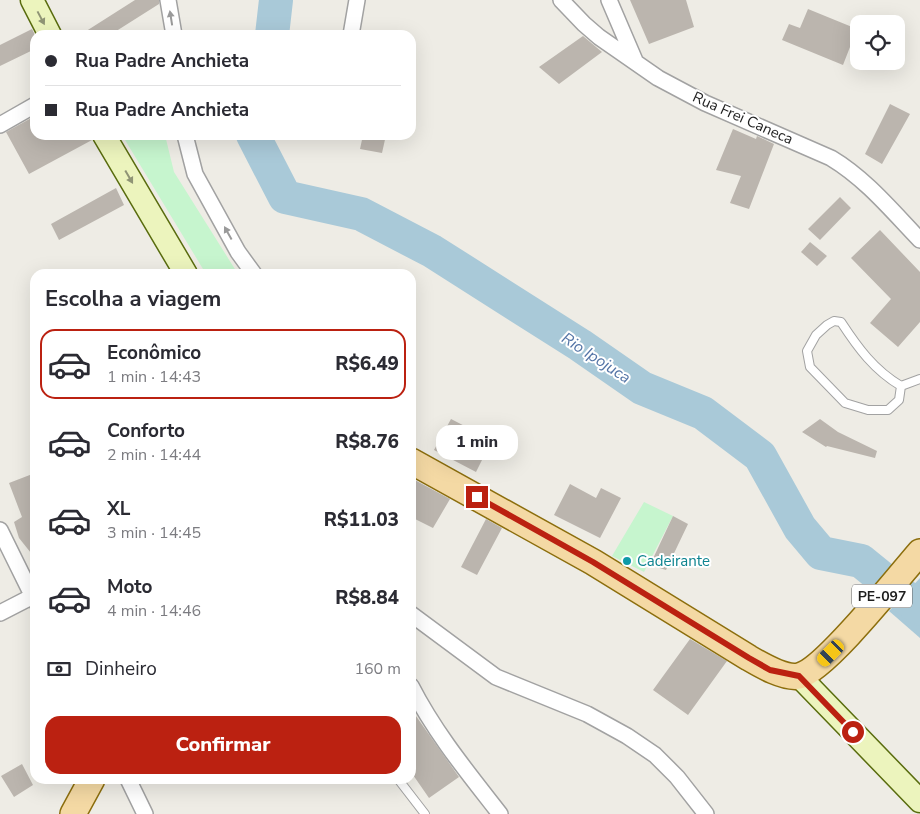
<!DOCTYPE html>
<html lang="pt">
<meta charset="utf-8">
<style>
body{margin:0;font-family:"Nunito Sans",sans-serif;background:#f2f2f3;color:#2b2b33;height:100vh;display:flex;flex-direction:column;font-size:19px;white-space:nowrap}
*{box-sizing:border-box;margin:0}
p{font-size:16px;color:#7c7c81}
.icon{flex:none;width:28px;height:28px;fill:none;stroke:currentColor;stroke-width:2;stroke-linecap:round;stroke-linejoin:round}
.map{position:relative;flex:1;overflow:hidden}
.sheet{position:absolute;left:30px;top:269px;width:386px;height:515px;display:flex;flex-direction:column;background:#fff;border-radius:15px;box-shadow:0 5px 20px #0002}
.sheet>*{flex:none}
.banner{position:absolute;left:30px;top:30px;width:386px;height:110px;border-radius:15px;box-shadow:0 5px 20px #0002;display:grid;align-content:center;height:110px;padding:0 15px;background:#fff}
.fabs{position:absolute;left:850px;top:15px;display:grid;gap:10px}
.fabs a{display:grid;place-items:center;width:55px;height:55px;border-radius:10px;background:#fff;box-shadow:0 5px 20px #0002;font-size:25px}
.end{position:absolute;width:22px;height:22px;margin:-11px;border:6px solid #bb2111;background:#fff;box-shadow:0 0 0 2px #fff}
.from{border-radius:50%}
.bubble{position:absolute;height:35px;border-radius:15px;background:#fff;box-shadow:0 5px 20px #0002;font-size:16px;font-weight:800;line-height:35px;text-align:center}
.car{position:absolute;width:15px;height:30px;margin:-15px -8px;border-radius:6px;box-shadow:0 0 4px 1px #0007;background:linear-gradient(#f5c518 24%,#345 0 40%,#f5c518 0 76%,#345 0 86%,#f5c518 0)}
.banner b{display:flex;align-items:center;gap:18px;height:48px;font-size:19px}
.banner b+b{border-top:1px solid #e1e1e2}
.banner i{width:12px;height:12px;background:#2b2b33}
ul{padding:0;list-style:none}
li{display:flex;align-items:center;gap:15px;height:70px;margin:0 10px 8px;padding:0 5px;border:2px solid transparent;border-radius:15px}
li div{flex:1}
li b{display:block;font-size:19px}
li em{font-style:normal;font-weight:800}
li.on{border-color:#bb2111}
li>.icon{width:45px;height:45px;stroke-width:1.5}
h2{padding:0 15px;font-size:22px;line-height:60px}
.pay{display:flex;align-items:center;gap:12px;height:55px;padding:0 15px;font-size:19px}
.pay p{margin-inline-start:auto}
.primary-button{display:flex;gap:10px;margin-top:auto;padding:10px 15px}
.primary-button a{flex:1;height:58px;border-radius:15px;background:#bb2111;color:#fff;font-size:20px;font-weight:800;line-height:58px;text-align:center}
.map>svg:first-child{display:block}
</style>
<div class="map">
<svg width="920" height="814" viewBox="0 0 920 814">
<rect width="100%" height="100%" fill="#eeece5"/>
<path fill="#c6f5ce" d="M 122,135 L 165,135 L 174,172 L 238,274 L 206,274 Z
M 644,502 L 673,516 L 644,572 L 612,556 Z"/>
<path fill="#a9c9d8" d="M 920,578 L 920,638 L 889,611 Z"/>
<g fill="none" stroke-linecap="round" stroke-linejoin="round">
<path stroke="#a9c9d8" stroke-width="34" d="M 272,35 L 276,0
M 253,135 L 285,197 L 361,214 L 432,251 L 580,345 L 642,388 L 703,413 L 760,456 L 800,528 L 821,553 L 861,561 L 920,609"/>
</g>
<path fill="#bbb5ae" d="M 135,0 L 159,0 L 159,4 L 110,35 L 80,35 Z
M 630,0 L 686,0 L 694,27 L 649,44 Z
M 808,9 L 857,29 L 843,65 L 782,40 L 789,24 L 800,28 Z
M 32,29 L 35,35 L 35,49 L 0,66 L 0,45 Z
M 583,36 L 602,52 L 559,84 L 539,67 Z
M 890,104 L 910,114 L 882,164 L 865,154 Z
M 35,116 L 35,135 L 91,135 L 92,140 L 29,174 L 6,132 Z
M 733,129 L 756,139 L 757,136 L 774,144 L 749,209 L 730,203 L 741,176 L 716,170 Z
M 363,135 L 386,135 L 382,153 L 360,149 Z
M 116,188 L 124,205 L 59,240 L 51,224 Z
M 840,197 L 851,208 L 820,240 L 808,229 Z
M 880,230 L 920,272 L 920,322 L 898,347 L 870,323 L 891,299 L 851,258 Z
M 810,242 L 827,256 L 817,266 L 801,252 Z
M 451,419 L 492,440 L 476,472 L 434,450 Z
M 820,419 L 838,432 L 877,451 L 875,458 L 827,446 L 826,447 L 802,432 Z
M 35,473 L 35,558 L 19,538 L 14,522 L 22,517 L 9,483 Z
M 411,478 L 450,499 L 433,528 L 411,517 Z
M 570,484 L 596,498 L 601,488 L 621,498 L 600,538 L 554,515 Z
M 673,516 L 688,524 L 666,570 L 650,565 Z
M 486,519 L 502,528 L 477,575 L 461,567 Z
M 690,639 L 727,661 L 688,715 L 653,690 Z
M 411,709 L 459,777 L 429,798 L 411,772 Z
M 22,764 L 33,785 L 14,797 L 1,776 Z"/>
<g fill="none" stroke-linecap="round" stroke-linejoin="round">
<defs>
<path id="lane" d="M 834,321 L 841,322 C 858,348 874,370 901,386 L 899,400 L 888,410 L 868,410 L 845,403 L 810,367 L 807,351 L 816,335 L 827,325 Z
M 901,386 L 920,379
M 398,779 L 425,814"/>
<path id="street" d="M 168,0 L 174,35
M 561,0 L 584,24 L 599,37 L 658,78 L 705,103 L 831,158 C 866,179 892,211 920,240
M 609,0 L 636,63
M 351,35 L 357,0
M 0,125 L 35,105
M 185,135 L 195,174 L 238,252 L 254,274
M 0,530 L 35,601
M 0,613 L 35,595
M 411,614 L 496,677 L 587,714 L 627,736 L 655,755 L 677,777 L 706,814
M 411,686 C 435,733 468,773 500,814
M 128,779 L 145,814"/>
<path id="secondary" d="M 32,0 L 50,35
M 104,135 L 186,274
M 799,676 L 920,801"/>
<path id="primary" d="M 411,461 L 593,562 L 749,658 C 761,665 785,679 799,676 C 825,670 899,576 920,552
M 73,814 L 92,779"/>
</defs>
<use href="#lane" stroke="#a2a2a2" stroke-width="10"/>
<use href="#street" stroke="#a2a2a2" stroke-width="18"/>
<use href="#secondary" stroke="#596c0e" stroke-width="25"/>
<use href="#primary" stroke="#8c6e0d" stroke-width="28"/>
<use href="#lane" stroke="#fff" stroke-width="8"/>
<use href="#street" stroke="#fff" stroke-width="15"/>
<use href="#secondary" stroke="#ecf4bd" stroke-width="22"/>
<use href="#primary" stroke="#f4d9a4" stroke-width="25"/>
</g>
<defs><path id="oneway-solid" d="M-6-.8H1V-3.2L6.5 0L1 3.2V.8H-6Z" transform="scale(1.25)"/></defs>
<g fill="#8f9475">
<use href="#oneway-solid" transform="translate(41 18) rotate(62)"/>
<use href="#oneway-solid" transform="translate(129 177) rotate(60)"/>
</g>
<g fill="#9a9a9a">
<use href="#oneway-solid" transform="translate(171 18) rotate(-99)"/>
<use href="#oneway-solid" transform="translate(228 233) rotate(-119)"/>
</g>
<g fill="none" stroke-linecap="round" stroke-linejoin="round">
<path stroke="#bb2111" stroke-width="6" d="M 477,497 L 593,562 L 749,658 L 770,670 L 799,676 L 853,732"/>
</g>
<circle fill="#0f9aa8" stroke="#fff" stroke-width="2" cx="627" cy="561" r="5"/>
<g text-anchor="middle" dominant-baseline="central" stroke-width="4" stroke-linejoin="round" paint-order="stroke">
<rect fill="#fff" stroke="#626262" stroke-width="1" x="852" y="584.5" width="60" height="23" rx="4"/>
<g font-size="14" font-weight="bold" fill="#1e1e1e">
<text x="882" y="596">PE-097</text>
</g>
<g font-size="15" fill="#1e1e1e" stroke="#fff">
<text transform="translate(743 118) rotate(24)">Rua Frei Caneca</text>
</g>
<g font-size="15" fill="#0d838f" stroke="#fff" text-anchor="start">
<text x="637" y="561">Cadeirante</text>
</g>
<g font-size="16" font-style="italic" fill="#5374a6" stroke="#fff">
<text transform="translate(596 358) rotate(33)">Rio Ipojuca</text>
</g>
</g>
</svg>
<div class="fabs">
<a><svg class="icon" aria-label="locate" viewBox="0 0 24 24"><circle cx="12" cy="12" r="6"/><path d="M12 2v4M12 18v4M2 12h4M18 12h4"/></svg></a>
</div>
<i class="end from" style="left:853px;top:732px"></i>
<i class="end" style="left:477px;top:497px"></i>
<div class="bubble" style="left:436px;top:425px;width:82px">1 min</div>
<i class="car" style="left:831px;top:653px;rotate:225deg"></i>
<div class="banner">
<b><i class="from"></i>Rua Padre Anchieta</b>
<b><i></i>Rua Padre Anchieta</b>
</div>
<section class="sheet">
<h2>Escolha a viagem</h2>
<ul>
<li class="on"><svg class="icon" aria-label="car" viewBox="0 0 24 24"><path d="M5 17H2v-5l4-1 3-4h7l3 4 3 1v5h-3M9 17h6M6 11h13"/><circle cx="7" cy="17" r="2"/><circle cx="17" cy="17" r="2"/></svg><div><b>Econômico</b><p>1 min · 14:43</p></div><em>R$6.49</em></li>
<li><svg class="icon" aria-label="car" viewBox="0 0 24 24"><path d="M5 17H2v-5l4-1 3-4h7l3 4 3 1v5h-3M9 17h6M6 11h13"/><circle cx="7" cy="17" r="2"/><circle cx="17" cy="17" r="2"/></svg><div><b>Conforto</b><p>2 min · 14:44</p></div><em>R$8.76</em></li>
<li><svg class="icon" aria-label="car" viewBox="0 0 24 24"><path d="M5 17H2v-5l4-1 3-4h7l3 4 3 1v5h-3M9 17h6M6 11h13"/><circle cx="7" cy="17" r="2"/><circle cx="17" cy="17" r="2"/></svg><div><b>XL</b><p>3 min · 14:45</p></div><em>R$11.03</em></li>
<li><svg class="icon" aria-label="car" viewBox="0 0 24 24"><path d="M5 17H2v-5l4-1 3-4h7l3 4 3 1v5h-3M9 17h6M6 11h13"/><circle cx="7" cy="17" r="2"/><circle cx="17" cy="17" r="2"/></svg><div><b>Moto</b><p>4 min · 14:46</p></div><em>R$8.84</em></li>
</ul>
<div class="pay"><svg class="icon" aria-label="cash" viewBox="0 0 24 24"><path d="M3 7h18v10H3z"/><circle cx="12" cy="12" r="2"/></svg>Dinheiro<p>160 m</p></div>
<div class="primary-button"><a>Confirmar</a></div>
</section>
</div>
